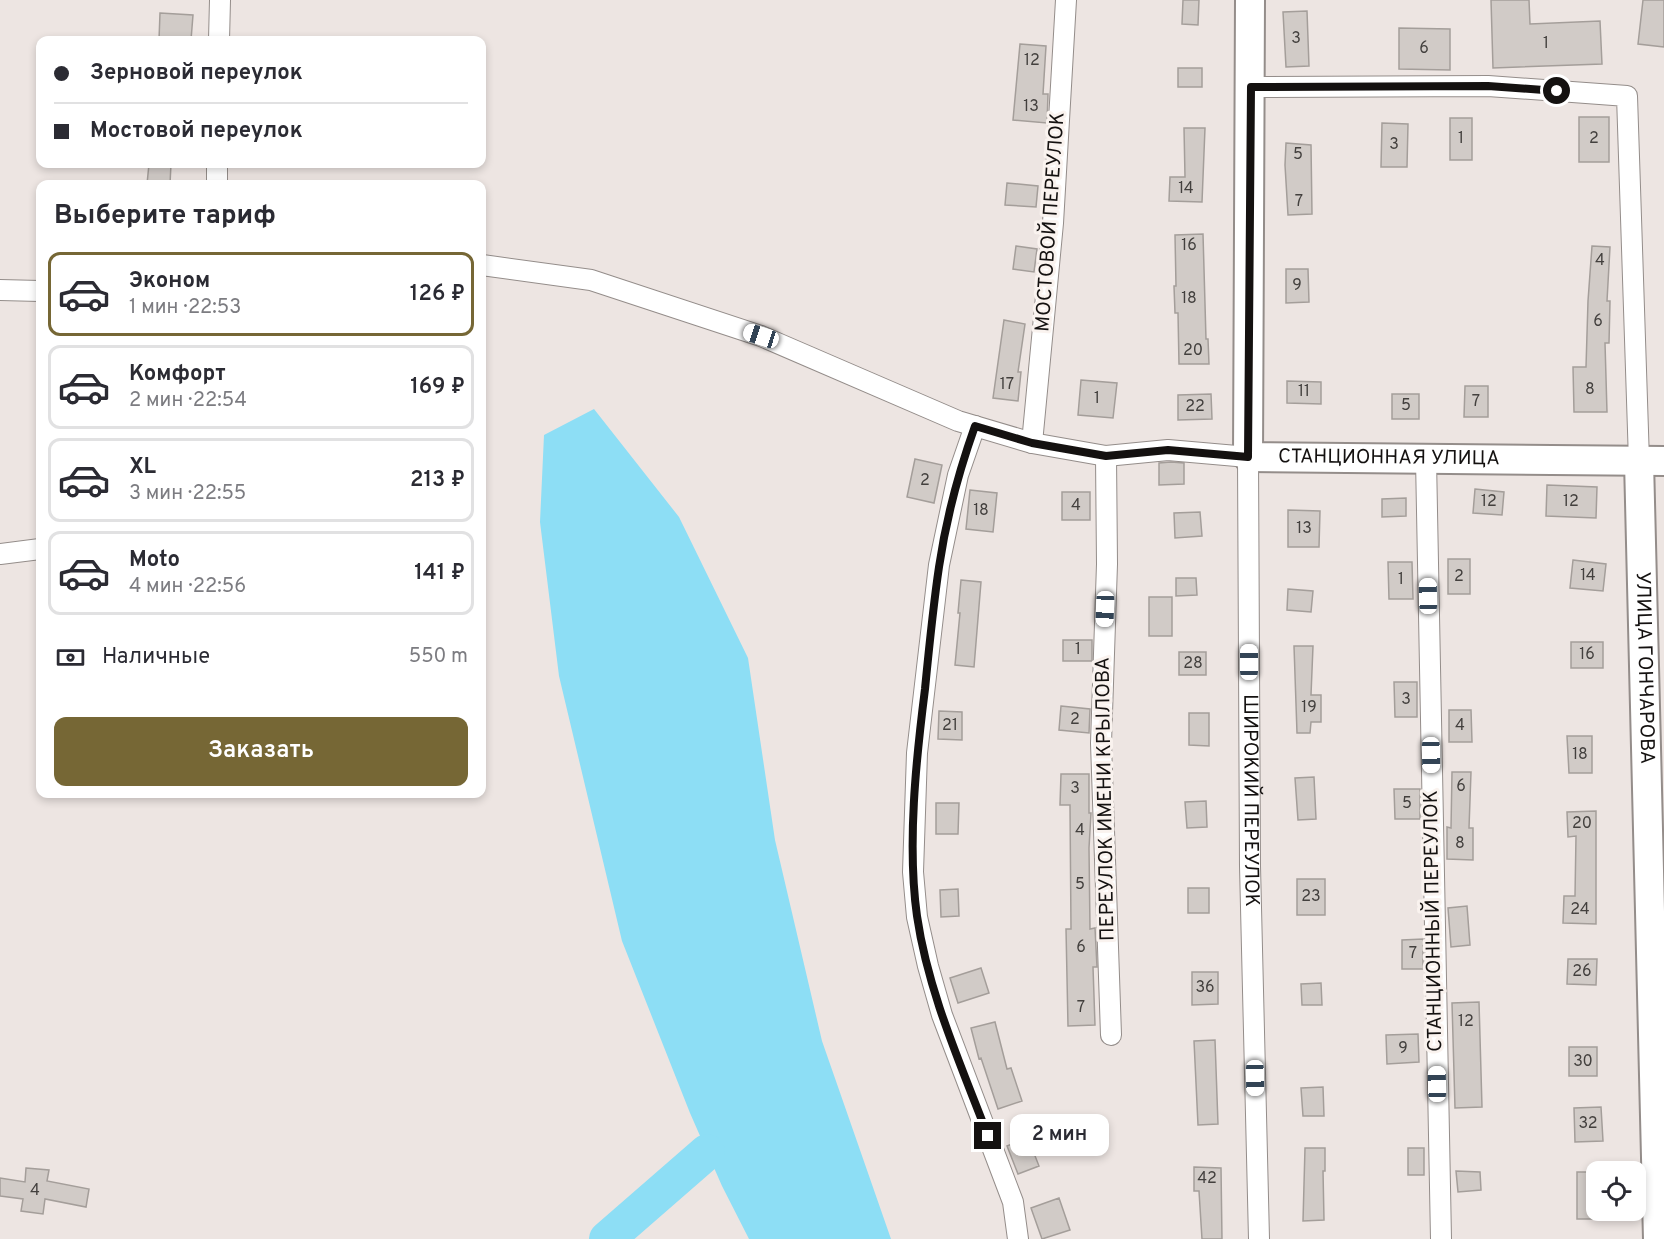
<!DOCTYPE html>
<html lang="ru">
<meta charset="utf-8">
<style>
body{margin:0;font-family:Overpass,sans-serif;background:#f7f7f7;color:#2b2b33;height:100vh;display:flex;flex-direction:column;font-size:22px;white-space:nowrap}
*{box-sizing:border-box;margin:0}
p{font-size:20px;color:#7c7c81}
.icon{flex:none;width:33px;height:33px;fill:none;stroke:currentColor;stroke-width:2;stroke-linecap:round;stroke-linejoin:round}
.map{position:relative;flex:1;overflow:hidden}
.side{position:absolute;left:36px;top:180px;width:450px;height:618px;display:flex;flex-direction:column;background:#fff;border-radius:12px;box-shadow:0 3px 9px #0003}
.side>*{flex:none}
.guide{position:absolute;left:36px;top:36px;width:450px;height:132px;border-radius:12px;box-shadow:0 3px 9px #0003;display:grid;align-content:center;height:132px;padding:0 18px;background:#fff}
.buttons{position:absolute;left:1586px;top:1161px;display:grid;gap:12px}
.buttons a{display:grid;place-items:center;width:60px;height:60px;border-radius:12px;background:#fff;box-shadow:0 3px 9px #0003;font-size:30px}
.end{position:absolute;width:27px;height:27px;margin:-14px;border:8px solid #141110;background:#fff;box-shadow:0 0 0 3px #fff}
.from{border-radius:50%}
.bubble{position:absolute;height:42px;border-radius:12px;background:#fff;box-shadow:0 3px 9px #0003;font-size:20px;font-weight:600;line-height:42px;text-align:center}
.car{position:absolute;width:18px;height:36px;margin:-18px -9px;border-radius:8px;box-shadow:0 0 4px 2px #0007;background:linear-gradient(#fff 24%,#345 0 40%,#fff 0 76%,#345 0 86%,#fff 0)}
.guide b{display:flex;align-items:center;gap:21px;height:57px;font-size:22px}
.guide b+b{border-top:2px solid #e1e1e2}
.guide i{width:15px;height:15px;background:#2b2b33}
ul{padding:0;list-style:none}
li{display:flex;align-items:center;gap:18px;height:84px;margin:0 12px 9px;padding:0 6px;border:3px solid #e1e1e2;border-radius:12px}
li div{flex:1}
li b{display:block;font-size:22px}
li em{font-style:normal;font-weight:600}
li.on{border-color:#766735}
li>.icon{width:54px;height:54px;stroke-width:1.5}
h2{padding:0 18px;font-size:27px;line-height:72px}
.pay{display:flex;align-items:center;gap:15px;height:66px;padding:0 18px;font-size:22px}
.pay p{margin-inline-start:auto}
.cta{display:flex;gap:12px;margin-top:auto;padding:12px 18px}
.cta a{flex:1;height:69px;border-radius:12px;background:#766735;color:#fff;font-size:24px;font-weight:600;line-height:69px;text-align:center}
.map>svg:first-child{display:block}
</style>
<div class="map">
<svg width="1664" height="1239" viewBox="0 0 1664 1239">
<rect width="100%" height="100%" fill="#ede5e2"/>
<path fill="#8ddef5" d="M 594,409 L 679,517 L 748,658 L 775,840 L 822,1041 L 891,1239 L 749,1239 L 722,1186 L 690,1113 L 622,941 L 559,676 L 540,522 L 544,435 Z"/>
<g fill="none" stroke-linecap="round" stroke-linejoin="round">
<path stroke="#8ddef5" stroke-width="36" d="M 607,1239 L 707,1152"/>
</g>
<path fill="#d1cbc7" stroke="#a49e9a" stroke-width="1.5" d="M 1183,0 L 1199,0 L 1198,25 L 1182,24 Z
M 1491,0 L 1529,0 L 1530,24 L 1600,21 L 1602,64 L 1493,68 Z
M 1643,0 L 1664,0 L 1664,47 L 1638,44 Z
M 1307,11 L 1309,66 L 1286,67 L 1283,12 Z
M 160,13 L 193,15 L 191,40 L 159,40 Z
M 1399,28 L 1450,29 L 1450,70 L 1399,69 Z
M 1020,44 L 1046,46 L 1043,94 L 1048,94 L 1047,123 L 1013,120 Z
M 1178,68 L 1202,68 L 1202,87 L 1178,87 Z
M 1579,117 L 1609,117 L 1609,162 L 1579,162 Z
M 1450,118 L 1472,118 L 1472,160 L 1450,160 Z
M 1382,123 L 1408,124 L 1407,167 L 1381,167 Z
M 1184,128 L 1205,128 L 1202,202 L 1169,201 L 1170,177 L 1185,177 Z
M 1286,143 L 1311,145 L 1312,214 L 1288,215 L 1285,165 Z
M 149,164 L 171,164 L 170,184 L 147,184 Z
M 1007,183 L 1038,186 L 1036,207 L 1005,205 Z
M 1203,234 L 1206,339 L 1208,339 L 1209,364 L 1179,364 L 1178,313 L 1175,313 L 1174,286 L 1176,286 L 1175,235 Z
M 1016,246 L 1037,249 L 1034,272 L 1013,269 Z
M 1592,246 L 1610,247 L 1607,301 L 1610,301 L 1609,343 L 1605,343 L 1607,412 L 1574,412 L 1573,367 L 1586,367 L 1588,301 Z
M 1286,269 L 1308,269 L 1309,302 L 1286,303 Z
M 1004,320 L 1025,324 L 1018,372 L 1021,372 L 1018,401 L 993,398 Z
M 1081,380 L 1117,383 L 1113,418 L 1078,415 Z
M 1287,381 L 1321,382 L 1321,404 L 1287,403 Z
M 1465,386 L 1488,386 L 1488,417 L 1464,417 Z
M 1211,394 L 1212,419 L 1178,420 L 1178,395 Z
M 1392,394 L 1419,394 L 1419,419 L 1392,419 Z
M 915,459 L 942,465 L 934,503 L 907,497 Z
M 1171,462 L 1184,463 L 1184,484 L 1159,485 L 1159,463 Z
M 1547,485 L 1597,487 L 1596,518 L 1546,516 Z
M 1475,489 L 1504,492 L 1502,515 L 1473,513 Z
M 970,490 L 997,493 L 993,532 L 966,529 Z
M 1062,492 L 1090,492 L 1090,520 L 1062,520 Z
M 1406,498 L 1406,516 L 1382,517 L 1382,499 Z
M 1288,510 L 1320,511 L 1319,547 L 1288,547 Z
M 1200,512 L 1202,536 L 1175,538 L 1174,513 Z
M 1448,559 L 1470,559 L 1470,594 L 1448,594 Z
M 1573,560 L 1606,564 L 1603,591 L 1570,588 Z
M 1388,562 L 1412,562 L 1413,599 L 1389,599 Z
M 1176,578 L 1196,578 L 1197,595 L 1176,596 Z
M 961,580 L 981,582 L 974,667 L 955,665 L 960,613 L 958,613 Z
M 1288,589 L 1313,591 L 1311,612 L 1287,610 Z
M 1149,597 L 1172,597 L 1172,636 L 1149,636 Z
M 1063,640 L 1092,640 L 1092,661 L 1063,661 Z
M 1571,642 L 1603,642 L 1603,668 L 1571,668 Z
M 1294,646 L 1313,646 L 1311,695 L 1321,695 L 1321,722 L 1311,722 L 1310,733 L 1297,733 Z
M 1179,652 L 1206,652 L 1206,675 L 1179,675 Z
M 1394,682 L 1417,682 L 1417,717 L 1395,717 Z
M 1061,706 L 1090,709 L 1089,733 L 1059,730 Z
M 1449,710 L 1471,710 L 1472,742 L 1449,742 Z
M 939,711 L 962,712 L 962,740 L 938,739 Z
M 1189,713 L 1209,713 L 1209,746 L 1189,745 Z
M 1567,736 L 1592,736 L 1592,773 L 1569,773 Z
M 1452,772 L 1471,772 L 1469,828 L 1473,828 L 1473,860 L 1447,859 L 1447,827 L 1451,828 Z
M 1061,774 L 1089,774 L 1089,813 L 1091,813 L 1089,848 L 1090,929 L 1095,928 L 1097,967 L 1093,967 L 1095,1025 L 1068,1026 L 1066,929 L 1071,929 L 1070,805 L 1060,805 Z
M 1314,777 L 1316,819 L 1298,820 L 1295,778 Z
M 1394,789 L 1420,789 L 1420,819 L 1395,819 Z
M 1206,801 L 1207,827 L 1187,828 L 1185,802 Z
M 936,803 L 959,803 L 958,834 L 936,834 Z
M 1596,811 L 1596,924 L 1563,923 L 1564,896 L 1575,896 L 1576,836 L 1568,837 L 1567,812 Z
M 1297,879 L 1325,879 L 1325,915 L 1297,915 Z
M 1188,888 L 1209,888 L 1209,913 L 1188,913 Z
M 958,889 L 959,916 L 941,917 L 940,890 Z
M 1467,906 L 1470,945 L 1451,947 L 1448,908 Z
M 1423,939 L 1423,969 L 1402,969 L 1402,940 Z
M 1568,959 L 1597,959 L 1596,985 L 1567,984 Z
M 981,968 L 989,993 L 958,1003 L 950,978 Z
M 1192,972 L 1218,972 L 1218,1004 L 1192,1005 Z
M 1321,983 L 1322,1005 L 1302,1005 L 1301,984 Z
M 1479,1002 L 1482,1107 L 1455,1108 L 1452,1003 Z
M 995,1022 L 1007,1069 L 1011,1068 L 1022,1101 L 998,1109 L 981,1058 L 979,1059 L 971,1028 Z
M 1418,1034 L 1419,1062 L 1387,1064 L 1386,1035 Z
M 1215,1040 L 1218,1124 L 1198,1125 L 1194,1041 Z
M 1569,1047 L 1597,1047 L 1597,1076 L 1569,1076 Z
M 1323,1087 L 1324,1116 L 1303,1116 L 1301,1088 Z
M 1601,1107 L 1603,1141 L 1575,1142 L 1574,1108 Z
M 1028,1138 L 1039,1166 L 1018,1174 L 1007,1146 Z
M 1305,1148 L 1325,1148 L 1325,1171 L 1323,1171 L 1324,1220 L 1303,1221 Z
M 1408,1148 L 1424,1148 L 1424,1175 L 1408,1175 Z
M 1194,1167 L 1221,1168 L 1222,1239 L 1202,1239 L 1199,1191 L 1194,1191 Z
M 26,1168 L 49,1170 L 47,1181 L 89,1189 L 86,1207 L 45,1199 L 43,1214 L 21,1211 L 23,1199 L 0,1196 L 0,1178 L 25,1182 Z
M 1456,1171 L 1480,1172 L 1481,1190 L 1458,1192 Z
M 1577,1172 L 1596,1172 L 1596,1219 L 1577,1219 Z
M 1059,1198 L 1070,1230 L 1042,1239 L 1031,1208 Z"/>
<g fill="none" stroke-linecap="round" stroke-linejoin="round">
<defs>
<g id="street">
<path d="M 219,40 L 220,0"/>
<path d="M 1251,87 L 1488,86 L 1627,96 L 1639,461"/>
<path d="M 217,184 L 217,164"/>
<path id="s1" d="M 482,265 L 591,280 L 761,336 L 958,421 L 1032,443 L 1106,456 L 1168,450 L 1248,457 L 1250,866 L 1259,1239"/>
<path d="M 0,290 L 40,291"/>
<path d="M 975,426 L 958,475 L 939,565 L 917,753 L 913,872 L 917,917 L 928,966 L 942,1015 L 1013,1202 L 1018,1239"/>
<path d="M 1032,443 L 1053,223 L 1066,0"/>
<path d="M 1106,456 L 1107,564 L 1101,743 L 1111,1035"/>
<path d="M 1426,459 L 1441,1239"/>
<path d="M 0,554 L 40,549"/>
</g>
<g id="secondary">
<path id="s2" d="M 1250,0 L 1248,457 L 1664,461"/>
<path id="s3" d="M 1639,461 L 1658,1239"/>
</g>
</defs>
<use href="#street" stroke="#948d8a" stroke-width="22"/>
<use href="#secondary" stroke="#948d8a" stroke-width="32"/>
<use href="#street" stroke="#fff" stroke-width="20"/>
<use href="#secondary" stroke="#fff" stroke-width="28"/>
</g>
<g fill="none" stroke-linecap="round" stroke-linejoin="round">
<path stroke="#141110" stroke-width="8" d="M 988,1136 C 961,1065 928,992 917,916 C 907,845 916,760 925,689 C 929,648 933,607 939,567 C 946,519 959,471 975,426 L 1032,443 L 1106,456 L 1168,450 L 1248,457 L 1251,87 L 1488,86 L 1557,91"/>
</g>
<g text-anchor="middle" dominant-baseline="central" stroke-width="6" stroke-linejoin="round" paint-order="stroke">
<g font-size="16" fill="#43403e">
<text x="1296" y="39">3</text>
<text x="1546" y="44">1</text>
<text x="1424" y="49">6</text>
<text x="1032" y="61">12</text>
<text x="1031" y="107">13</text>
<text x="1461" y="139">1</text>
<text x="1594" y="139">2</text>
<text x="1394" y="145">3</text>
<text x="1298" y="155">5</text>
<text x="1186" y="189">14</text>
<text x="1299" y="202">7</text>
<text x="1189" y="246">16</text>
<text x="1600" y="261">4</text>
<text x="1297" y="286">9</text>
<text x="1189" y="299">18</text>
<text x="1598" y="322">6</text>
<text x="1193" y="351">20</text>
<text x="1007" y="385">17</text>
<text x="1590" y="390">8</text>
<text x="1304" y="392">11</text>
<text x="1097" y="399">1</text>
<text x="1476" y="402">7</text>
<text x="1406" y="406">5</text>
<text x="1195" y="407">22</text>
<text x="925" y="481">2</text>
<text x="1489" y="502">12</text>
<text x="1571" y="502">12</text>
<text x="1076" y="506">4</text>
<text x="981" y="511">18</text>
<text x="1304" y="529">13</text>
<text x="1588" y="576">14</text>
<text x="1459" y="577">2</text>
<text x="1401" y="580">1</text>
<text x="1078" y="650">1</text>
<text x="1587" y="655">16</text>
<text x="1193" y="664">28</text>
<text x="1406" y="700">3</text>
<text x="1309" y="708">19</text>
<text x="1075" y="720">2</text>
<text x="950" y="726">21</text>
<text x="1460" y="726">4</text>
<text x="1580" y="755">18</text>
<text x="1461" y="787">6</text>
<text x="1075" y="789">3</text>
<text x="1407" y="804">5</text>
<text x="1582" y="824">20</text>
<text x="1080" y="831">4</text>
<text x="1460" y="844">8</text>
<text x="1080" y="885">5</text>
<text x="1311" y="897">23</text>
<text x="1580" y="910">24</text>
<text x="1081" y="948">6</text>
<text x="1413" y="954">7</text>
<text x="1582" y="972">26</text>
<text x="1205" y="988">36</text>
<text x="1081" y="1008">7</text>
<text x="1466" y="1022">12</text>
<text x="1403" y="1049">9</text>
<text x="1583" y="1062">30</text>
<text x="1588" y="1124">32</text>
<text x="1207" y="1179">42</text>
<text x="35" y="1191">4</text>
</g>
<g font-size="20" fill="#141110" stroke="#faf3ef">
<text transform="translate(1051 222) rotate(-86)">МОСТОВОЙ ПЕРЕУЛОК</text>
<text stroke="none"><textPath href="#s2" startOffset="598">СТАНЦИОННАЯ УЛИЦА</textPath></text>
<text stroke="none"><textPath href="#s3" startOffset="207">УЛИЦА ГОНЧАРОВА</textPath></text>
<text transform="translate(1106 799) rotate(-91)">ПЕРЕУЛОК ИМЕНИ КРЫЛОВА</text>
<text stroke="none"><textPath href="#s1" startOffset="1142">ШИРОКИЙ ПЕРЕУЛОК</textPath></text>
<text transform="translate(1434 921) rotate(-91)">СТАНЦИОННЫЙ ПЕРЕУЛОК</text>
</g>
</g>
</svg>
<div class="buttons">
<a><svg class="icon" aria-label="locate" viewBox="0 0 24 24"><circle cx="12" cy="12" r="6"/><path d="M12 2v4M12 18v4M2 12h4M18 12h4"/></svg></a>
</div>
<i class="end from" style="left:1557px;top:91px"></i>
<i class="end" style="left:988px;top:1136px"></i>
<div class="bubble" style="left:1010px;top:1114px;width:99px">2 мин</div>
<i class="car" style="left:761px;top:336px;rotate:288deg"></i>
<i class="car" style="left:1428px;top:596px;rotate:359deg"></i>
<i class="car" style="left:1105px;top:609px;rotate:182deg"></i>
<i class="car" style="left:1249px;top:662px;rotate:0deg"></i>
<i class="car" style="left:1431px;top:755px;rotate:179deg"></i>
<i class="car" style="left:1255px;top:1078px;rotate:179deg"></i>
<i class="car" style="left:1437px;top:1084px;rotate:359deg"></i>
<div class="guide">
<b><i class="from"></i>Зерновой переулок</b>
<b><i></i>Мостовой переулок</b>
</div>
<section class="side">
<h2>Выберите тариф</h2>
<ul>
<li class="on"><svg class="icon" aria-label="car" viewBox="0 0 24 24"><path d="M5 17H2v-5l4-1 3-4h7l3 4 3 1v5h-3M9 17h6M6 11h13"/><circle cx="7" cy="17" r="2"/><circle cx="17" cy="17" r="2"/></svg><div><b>Эконом</b><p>1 мин · 22:53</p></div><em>126 ₽</em></li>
<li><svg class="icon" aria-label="car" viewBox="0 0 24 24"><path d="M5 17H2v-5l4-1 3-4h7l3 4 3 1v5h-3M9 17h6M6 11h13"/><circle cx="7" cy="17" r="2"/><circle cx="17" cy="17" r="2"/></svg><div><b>Комфорт</b><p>2 мин · 22:54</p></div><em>169 ₽</em></li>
<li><svg class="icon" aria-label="car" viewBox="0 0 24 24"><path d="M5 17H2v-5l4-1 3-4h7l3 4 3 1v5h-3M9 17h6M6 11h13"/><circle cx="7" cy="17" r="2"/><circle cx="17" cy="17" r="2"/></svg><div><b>XL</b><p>3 мин · 22:55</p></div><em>213 ₽</em></li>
<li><svg class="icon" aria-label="car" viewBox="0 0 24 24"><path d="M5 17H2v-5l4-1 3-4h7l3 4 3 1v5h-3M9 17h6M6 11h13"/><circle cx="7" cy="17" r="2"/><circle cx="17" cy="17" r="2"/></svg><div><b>Moto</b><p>4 мин · 22:56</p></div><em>141 ₽</em></li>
</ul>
<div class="pay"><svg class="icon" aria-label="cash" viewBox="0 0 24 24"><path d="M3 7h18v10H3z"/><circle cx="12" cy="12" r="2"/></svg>Наличные<p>550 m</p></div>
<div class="cta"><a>Заказать</a></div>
</section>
</div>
